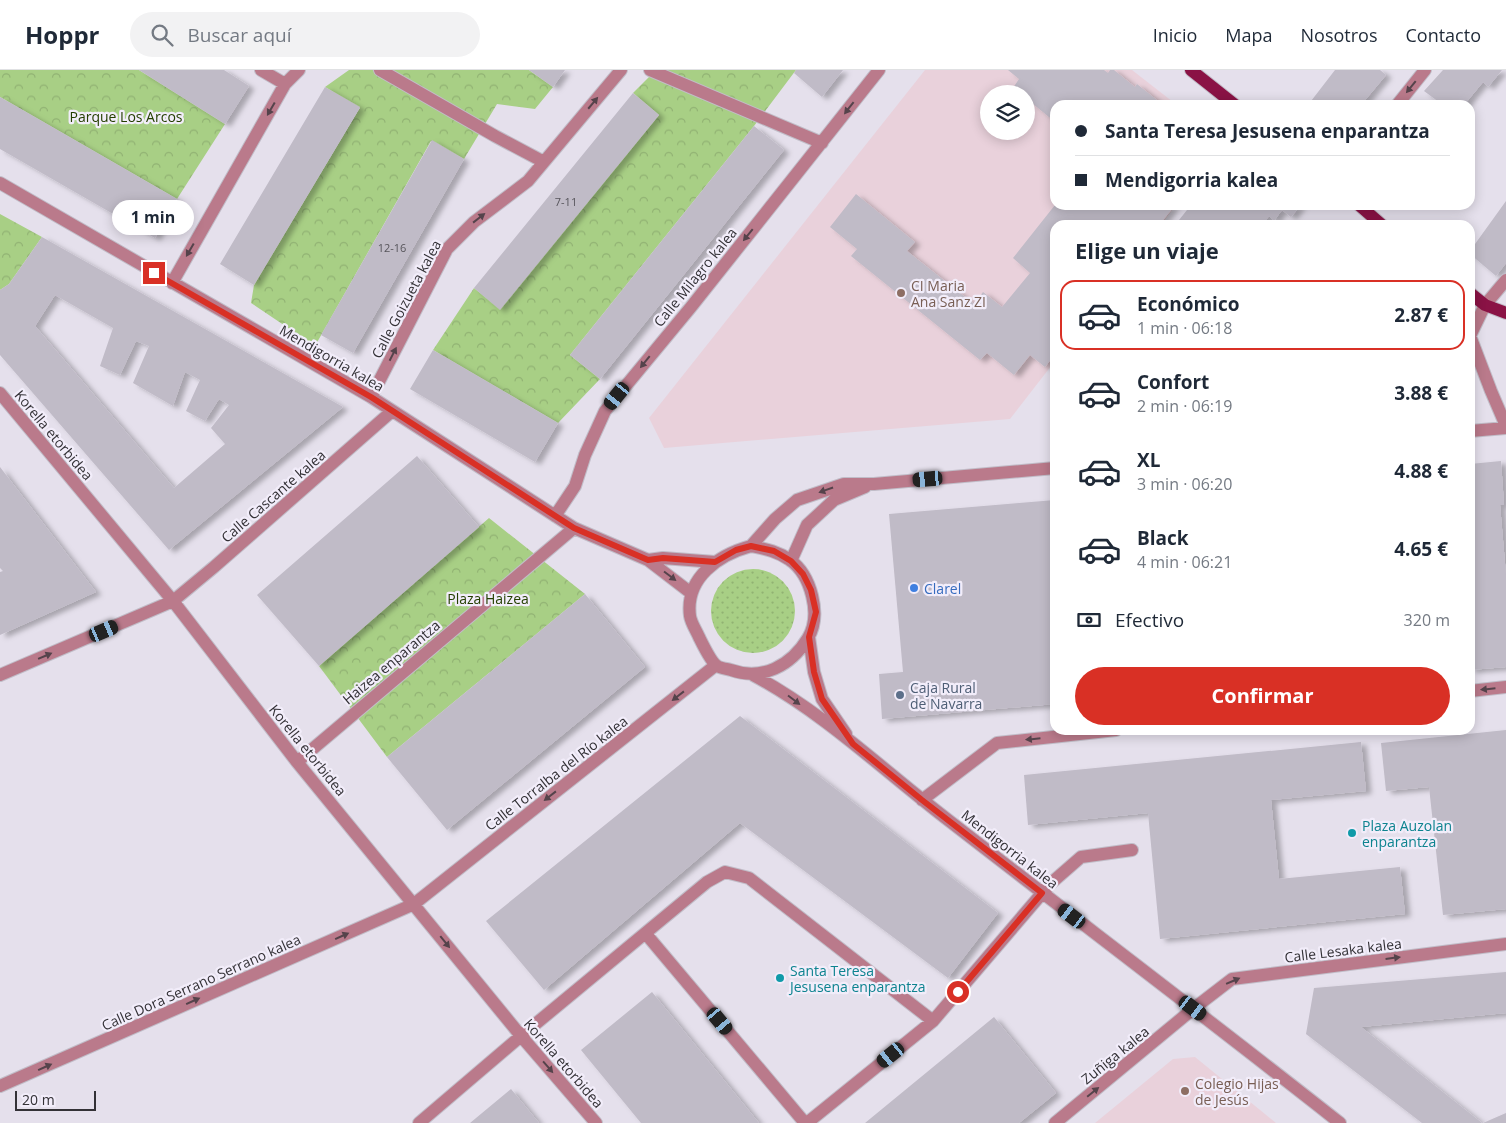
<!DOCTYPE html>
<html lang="es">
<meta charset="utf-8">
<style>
body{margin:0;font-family:"Open Sans",sans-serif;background:#f2f2f3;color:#1f2937;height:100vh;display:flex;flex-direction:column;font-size:19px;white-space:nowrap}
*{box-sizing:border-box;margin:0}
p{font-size:16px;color:#747a83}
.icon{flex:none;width:28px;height:28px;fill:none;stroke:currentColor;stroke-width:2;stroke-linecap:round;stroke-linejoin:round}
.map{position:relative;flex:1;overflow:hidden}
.side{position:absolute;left:1050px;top:150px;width:425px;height:515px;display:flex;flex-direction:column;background:#fff;border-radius:15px;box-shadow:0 2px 12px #0003}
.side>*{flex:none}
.banner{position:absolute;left:1050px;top:30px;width:425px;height:110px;border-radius:15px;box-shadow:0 2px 12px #0003;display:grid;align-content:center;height:110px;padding:0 25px;background:#fff}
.controls{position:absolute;left:980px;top:15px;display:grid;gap:10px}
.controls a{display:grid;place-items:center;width:55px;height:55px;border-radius:50%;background:#fff;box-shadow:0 2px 12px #0003;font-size:25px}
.scale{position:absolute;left:15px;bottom:12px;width:81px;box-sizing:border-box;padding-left:5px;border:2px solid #333136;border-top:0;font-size:14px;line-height:18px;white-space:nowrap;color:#333136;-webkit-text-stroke:4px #f2edfa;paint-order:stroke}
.end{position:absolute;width:22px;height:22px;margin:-11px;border:6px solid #d93025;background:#fff;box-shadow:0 0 0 2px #fff}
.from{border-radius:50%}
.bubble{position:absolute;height:35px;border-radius:18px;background:#fff;box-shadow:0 2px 12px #0003;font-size:16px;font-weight:700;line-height:35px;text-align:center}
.car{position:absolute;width:15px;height:30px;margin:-15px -8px;border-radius:6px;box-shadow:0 0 4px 1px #0007;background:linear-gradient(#222 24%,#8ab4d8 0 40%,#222 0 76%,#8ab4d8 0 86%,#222 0)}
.banner b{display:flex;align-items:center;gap:18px;height:48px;font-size:19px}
.banner b+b{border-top:1px solid #e0e1e3}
.banner i{width:12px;height:12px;background:#1f2937}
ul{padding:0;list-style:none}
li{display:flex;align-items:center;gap:15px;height:70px;margin:0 10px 8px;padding:0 15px;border:2px solid transparent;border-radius:15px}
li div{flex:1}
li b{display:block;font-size:19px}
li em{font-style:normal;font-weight:700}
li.selected{border-color:#d93025}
li>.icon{width:45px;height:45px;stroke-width:1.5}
h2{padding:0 25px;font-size:22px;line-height:60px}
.pay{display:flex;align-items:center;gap:12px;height:55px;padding:0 25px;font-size:19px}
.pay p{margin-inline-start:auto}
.button{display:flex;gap:10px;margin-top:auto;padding:10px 25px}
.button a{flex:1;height:58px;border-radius:30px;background:#d93025;color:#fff;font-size:20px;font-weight:700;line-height:58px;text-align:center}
header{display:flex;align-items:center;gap:30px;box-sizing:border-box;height:70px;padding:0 25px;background:#fff;border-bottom:1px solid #e0e1e3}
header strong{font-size:24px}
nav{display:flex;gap:28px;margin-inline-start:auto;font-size:18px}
.search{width:350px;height:45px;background:#f2f2f3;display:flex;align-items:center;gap:12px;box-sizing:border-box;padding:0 18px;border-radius:28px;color:#747a83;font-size:19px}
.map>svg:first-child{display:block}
</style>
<header>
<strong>Hoppr</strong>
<div class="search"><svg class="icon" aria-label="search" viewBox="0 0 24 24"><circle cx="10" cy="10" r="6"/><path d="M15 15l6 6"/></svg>Buscar aquí</div>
<nav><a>Inicio</a><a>Mapa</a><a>Nosotros</a><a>Contacto</a></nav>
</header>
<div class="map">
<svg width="1506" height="1053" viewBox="0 0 1506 1053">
<defs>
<pattern id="grass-dots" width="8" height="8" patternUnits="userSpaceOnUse" patternTransform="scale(1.25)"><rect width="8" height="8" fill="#a8cf85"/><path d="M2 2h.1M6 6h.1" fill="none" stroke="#91b273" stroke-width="1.8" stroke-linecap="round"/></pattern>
<pattern id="park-crowns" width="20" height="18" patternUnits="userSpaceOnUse" patternTransform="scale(1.25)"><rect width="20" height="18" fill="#a8cf85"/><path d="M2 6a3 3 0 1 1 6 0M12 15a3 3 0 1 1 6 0" fill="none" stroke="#91b273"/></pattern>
<filter id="shadow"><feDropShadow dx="5.5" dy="3" stdDeviation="2.5" flood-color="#0004"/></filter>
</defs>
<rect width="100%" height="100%" fill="#e5e0ec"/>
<path fill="#e9d1db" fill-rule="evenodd" d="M 925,0 L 1132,0 L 1177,35 L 1055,35 L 1055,135 L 1176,135 L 1161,155 L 1055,155 L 1055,291 L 1010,349 L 664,378 L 649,348 ZM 989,24 L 1026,24 L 1026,61 L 989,61 Z
M 1195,987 L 1276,1053 L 1095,1053 L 1173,989 Z"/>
<path fill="url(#grass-dots)" d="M711 541a42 42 0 1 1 84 0a42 42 0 1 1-84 0Z"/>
<path fill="url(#park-crowns)" d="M 0,0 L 139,0 L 225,54 L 177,129 L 0,27 Z
M 349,0 L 529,0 L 553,17 L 535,39 L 497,34 L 464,89 L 431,71 L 315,276 L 251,233 L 254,215 L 360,38 L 325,17 Z
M 656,0 L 796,0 L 754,56 L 570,285 L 600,309 L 558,353 L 433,280 L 474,218 L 500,239 L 659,45 L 633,23 Z
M 0,144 L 42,167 L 9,214 L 0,220 Z
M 489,448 L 585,524 L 387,687 L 319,596 Z"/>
<path fill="#c0bbc7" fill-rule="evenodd" filter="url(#shadow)" d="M 139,0 L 224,0 L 249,16 L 225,54 Z
M 529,0 L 565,0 L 553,17 Z
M 796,0 L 843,0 L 822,27 L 794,3 Z
M 1008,0 L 1104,0 L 1108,3 L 1110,0 L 1114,0 L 1135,17 L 1137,14 L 1163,35 L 1055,35 L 1055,52 L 1026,28 L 1026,24 L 1020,24 L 1013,18 L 1019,9 Z
M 1335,0 L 1380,0 L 1386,5 L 1361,35 L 1308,35 Z
M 1443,0 L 1502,0 L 1488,17 L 1483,12 L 1464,35 L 1443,35 L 1424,21 Z
M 325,17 L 360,37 L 254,215 L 220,194 Z
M 633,23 L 659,45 L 500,240 L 474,218 Z
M 0,27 L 177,129 L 155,168 L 0,79 Z
M 754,56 L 784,80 L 600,309 L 570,285 Z
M 432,70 L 464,89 L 353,283 L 321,265 Z
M 856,124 L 915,172 L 907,181 L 974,234 L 983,222 L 1002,237 L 1030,203 L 1013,188 L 1055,135 L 1175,135 L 1159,155 L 1055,155 L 1055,284 L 1045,297 L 1030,285 L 1014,305 L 987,283 L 980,290 L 851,186 L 857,179 L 830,157 Z
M 1506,131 L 1506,193 L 1496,206 L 1470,184 L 1470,181 Z
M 1191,135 L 1301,135 L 1291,147 L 1282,140 L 1274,151 L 1269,146 L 1262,155 L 1254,153 L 1252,155 L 1175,155 Z
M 42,167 L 343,337 L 169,480 L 0,285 L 0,220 L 9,214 ZM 55,225 L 113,258 L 100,296 L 120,305 L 136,271 L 149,276 L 133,313 L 173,336 L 185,302 L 200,310 L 186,341 L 205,351 L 219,329 L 229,335 L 211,358 L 225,374 L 174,418 L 35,256 Z
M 433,280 L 558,353 L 535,392 L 410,319 Z
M 417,386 L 479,457 L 319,596 L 257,525 Z
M 1501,391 L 1504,435 L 1500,435 L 1506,505 L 1506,597 L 1470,600 L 1470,394 Z
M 0,397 L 96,522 L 0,565 L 0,502 L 3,501 L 0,498 Z
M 1055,430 L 1055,634 L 882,649 L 879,604 L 903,602 L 889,444 Z
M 585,524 L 645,597 L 447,760 L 387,687 Z
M 740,646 L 998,843 L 948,908 L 740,753 L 544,920 L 486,851 Z
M 1506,660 L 1506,839 L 1443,845 L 1429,717 L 1386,721 L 1381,673 Z
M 1361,672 L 1366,721 L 1271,730 L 1279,809 L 1400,797 L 1405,844 L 1160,869 L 1148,743 L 1028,755 L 1024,705 Z
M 1506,902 L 1506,943 L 1361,957 L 1482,1053 L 1422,1053 L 1306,964 L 1314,918 Z
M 652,922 L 759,1053 L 641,1053 L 581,980 Z
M 994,947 L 1056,1023 L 1019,1053 L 865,1053 Z
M 511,1019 L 539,1053 L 470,1053 Z
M 1506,1043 L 1506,1053 L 1483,1053 Z"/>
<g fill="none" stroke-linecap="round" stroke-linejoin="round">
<defs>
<path id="minor" d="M 261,0 L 285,14
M 380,0 L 495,66 L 544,92
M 650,0 L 822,73
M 1397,35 L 1425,0
M 0,113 L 371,327 L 574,458 L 648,490 L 691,523
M 1506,210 L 1485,235 L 1470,266 L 1491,321 L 1506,356
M 172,213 L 285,14 L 299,0
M 0,323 L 173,531 L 297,692 L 521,966 L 596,1053
M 371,327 L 447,179 L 474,152 L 528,111 L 621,0
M 1470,361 L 1506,358
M 555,446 L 575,416 L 585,385 L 605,341 L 691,237 L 879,0
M 751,476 C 765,479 777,481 790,490 C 811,505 822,545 808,568 C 791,596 762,611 731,600 C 727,599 720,598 717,596 C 711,592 702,573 699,567 C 696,560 691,553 690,546 C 685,508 718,485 751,476 Z
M 751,476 L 775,449 L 797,430 L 844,414 L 874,414 L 1055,398
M 648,490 L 663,488 L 715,492
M 791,491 L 807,455 L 834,430 L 865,417
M 809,567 L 814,602 L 822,629 L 846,664
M 0,605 L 173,531 L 214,497 L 391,342
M 753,605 C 826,644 886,703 952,753 C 1081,853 1212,952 1340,1053
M 1470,621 L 1506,617
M 297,692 L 574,458
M 922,730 L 997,673 L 1116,660
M 646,864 L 805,1053
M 0,1016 L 414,834 L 716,595
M 419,1053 L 521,966 L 707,812 L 725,802 L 749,808 L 933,951
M 807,1053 L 933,951 L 1050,814 L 1081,787 L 1132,780
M 1055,1053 L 1193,939 L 1232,909 L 1506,874"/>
<path id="major" d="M 1191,0 L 1235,35
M 1359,135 L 1382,155
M 1470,223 L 1485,235 L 1506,243"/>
</defs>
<use href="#minor" stroke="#c1bdc8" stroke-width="14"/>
<use href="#major" stroke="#c1bdc8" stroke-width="14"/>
<use href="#minor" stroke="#ba7a8b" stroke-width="12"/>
<use href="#major" stroke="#8a1245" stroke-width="12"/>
</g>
<defs><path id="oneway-solid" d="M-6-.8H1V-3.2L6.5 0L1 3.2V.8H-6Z" transform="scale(1.25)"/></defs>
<g fill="#55434b">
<use href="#oneway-solid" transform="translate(1411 17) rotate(129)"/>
<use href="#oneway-solid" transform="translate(593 33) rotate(-50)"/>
<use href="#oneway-solid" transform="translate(849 38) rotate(128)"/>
<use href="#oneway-solid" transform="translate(271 39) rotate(120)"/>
<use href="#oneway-solid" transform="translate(479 148) rotate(-38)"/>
<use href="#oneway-solid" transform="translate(748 165) rotate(129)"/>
<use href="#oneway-solid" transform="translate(190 180) rotate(120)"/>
<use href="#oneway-solid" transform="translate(393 284) rotate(-63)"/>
<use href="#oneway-solid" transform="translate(645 292) rotate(129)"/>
<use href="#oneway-solid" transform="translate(826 420) rotate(161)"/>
<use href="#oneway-solid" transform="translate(670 506) rotate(37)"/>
<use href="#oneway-solid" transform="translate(45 586) rotate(-23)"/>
<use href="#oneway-solid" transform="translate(1488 619) rotate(174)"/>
<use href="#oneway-solid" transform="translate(678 626) rotate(142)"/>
<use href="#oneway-solid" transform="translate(794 630) rotate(37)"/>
<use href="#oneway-solid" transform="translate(1033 669) rotate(174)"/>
<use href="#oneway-solid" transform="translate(550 726) rotate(142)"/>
<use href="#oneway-solid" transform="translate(342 866) rotate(-24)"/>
<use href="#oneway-solid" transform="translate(445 872) rotate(51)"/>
<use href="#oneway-solid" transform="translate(1393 888) rotate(-7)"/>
<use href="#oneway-solid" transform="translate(1233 911) rotate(-23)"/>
<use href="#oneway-solid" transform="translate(193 931) rotate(-24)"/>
<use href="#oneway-solid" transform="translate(45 997) rotate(-24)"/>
<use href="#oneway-solid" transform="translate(548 997) rotate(49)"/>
<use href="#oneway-solid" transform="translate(1093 1022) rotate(-39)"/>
</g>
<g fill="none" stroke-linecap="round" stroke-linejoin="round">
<path stroke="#d93025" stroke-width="6" d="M 154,203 L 371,327 L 574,458 L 648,490 L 663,488 L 715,492 L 736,480 L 751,476 L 774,481 L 791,491 L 803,504 L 811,520 L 816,542 L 809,567 L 814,602 L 822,629 L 853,674 L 922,730 L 1042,823 L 958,922"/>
</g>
<g fill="#8d6e63" stroke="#f2edfa" stroke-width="2">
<circle cx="901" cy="223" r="5"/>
<circle cx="1185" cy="1021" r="5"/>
</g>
<circle fill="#3f7fe0" stroke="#f2edfa" stroke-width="2" cx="914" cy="518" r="5"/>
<circle fill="#5c6f8a" stroke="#f2edfa" stroke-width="2" cx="900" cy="625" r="5"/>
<g fill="#0f9aa8" stroke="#f2edfa" stroke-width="2">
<circle cx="1352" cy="763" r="5"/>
<circle cx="780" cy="908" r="5"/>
</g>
<g text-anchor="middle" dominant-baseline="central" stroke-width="4.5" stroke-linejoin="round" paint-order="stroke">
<g font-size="11" fill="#56545a">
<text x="566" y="131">7-11</text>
<text x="392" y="177">12-16</text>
</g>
<g font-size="14" fill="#243f00" stroke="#f2edfa">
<text x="126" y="46">Parque Los Arcos</text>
<text x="488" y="528">Plaza Haizea</text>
</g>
<g font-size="14" fill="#333136" stroke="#f2edfa">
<text transform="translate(695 207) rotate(-51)">Calle Milagro kalea</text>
<text transform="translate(406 229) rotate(-62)">Calle Goizueta kalea</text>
<text transform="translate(332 288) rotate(30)">Mendigorria kalea</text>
<text transform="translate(54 365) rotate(50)">Korella etorbidea</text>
<text transform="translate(273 426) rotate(-41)">Calle Cascante kalea</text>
<text transform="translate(391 592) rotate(-40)">Haizea enparantza</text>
<text transform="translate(308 680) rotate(51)">Korella etorbidea</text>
<text transform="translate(556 703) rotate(-38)">Calle Torralba del Río kalea</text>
<text transform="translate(1010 779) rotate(38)">Mendigorria kalea</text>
<text transform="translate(1343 880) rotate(-7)">Calle Lesaka kalea</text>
<text transform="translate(201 912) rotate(-24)">Calle Dora Serrano Serrano kalea</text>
<text transform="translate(1115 985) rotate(-39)">Zuñiga kalea</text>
<text transform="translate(564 993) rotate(49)">Korella etorbidea</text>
</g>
<g font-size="14" fill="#785e54" stroke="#f2edfa" text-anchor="start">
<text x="911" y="215">CI Maria<tspan x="911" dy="16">Ana Sanz ZI</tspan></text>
<text x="1195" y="1013">Colegio Hijas<tspan x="1195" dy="16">de Jesús</tspan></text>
</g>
<g font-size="14" fill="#366cbe" stroke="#f2edfa" text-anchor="start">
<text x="924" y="518">Clarel</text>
</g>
<g font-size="14" fill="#4e5e75" stroke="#f2edfa" text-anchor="start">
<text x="910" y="617">Caja Rural<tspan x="910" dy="16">de Navarra</tspan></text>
</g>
<g font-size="14" fill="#0d838f" stroke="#f2edfa" text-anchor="start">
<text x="1362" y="755">Plaza Auzolan<tspan x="1362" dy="16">enparantza</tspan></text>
<text x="790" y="900">Santa Teresa<tspan x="790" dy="16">Jesusena enparantza</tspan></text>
</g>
</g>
</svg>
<div class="controls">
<a><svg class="icon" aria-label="layers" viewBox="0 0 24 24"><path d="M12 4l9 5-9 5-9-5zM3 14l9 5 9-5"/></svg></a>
</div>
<div class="scale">20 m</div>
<i class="end from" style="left:958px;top:922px"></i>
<i class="end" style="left:154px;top:203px"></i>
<div class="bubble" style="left:112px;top:130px;width:82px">1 min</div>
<i class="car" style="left:617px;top:326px;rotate:219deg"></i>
<i class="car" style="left:928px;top:409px;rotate:265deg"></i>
<i class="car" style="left:104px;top:561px;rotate:67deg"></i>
<i class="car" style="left:1072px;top:846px;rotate:307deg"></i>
<i class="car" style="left:1193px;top:938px;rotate:127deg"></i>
<i class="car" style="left:720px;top:951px;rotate:140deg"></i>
<i class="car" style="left:891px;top:985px;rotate:231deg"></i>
<div class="banner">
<b><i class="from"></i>Santa Teresa Jesusena enparantza</b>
<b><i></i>Mendigorria kalea</b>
</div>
<section class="side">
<h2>Elige un viaje</h2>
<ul>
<li class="selected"><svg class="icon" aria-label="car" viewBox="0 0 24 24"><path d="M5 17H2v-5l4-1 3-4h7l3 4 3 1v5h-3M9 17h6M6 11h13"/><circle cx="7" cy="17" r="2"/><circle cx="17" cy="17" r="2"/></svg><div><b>Económico</b><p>1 min · 06:18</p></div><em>2.87 €</em></li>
<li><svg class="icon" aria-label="car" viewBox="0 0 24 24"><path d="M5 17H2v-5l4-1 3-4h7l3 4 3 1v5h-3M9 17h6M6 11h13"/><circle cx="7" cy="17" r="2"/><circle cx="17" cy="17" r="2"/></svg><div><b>Confort</b><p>2 min · 06:19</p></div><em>3.88 €</em></li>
<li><svg class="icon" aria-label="car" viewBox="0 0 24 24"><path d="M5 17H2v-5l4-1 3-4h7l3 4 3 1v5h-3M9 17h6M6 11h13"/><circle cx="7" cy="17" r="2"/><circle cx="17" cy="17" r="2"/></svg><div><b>XL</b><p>3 min · 06:20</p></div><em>4.88 €</em></li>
<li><svg class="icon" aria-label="car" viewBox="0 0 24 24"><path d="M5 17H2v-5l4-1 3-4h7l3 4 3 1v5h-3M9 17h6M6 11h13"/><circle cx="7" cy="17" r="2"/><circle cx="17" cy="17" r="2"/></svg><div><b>Black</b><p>4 min · 06:21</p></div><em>4.65 €</em></li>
</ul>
<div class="pay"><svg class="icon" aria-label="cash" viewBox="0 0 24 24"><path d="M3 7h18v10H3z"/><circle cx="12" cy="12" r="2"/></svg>Efectivo<p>320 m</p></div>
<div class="button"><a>Confirmar</a></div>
</section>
</div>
